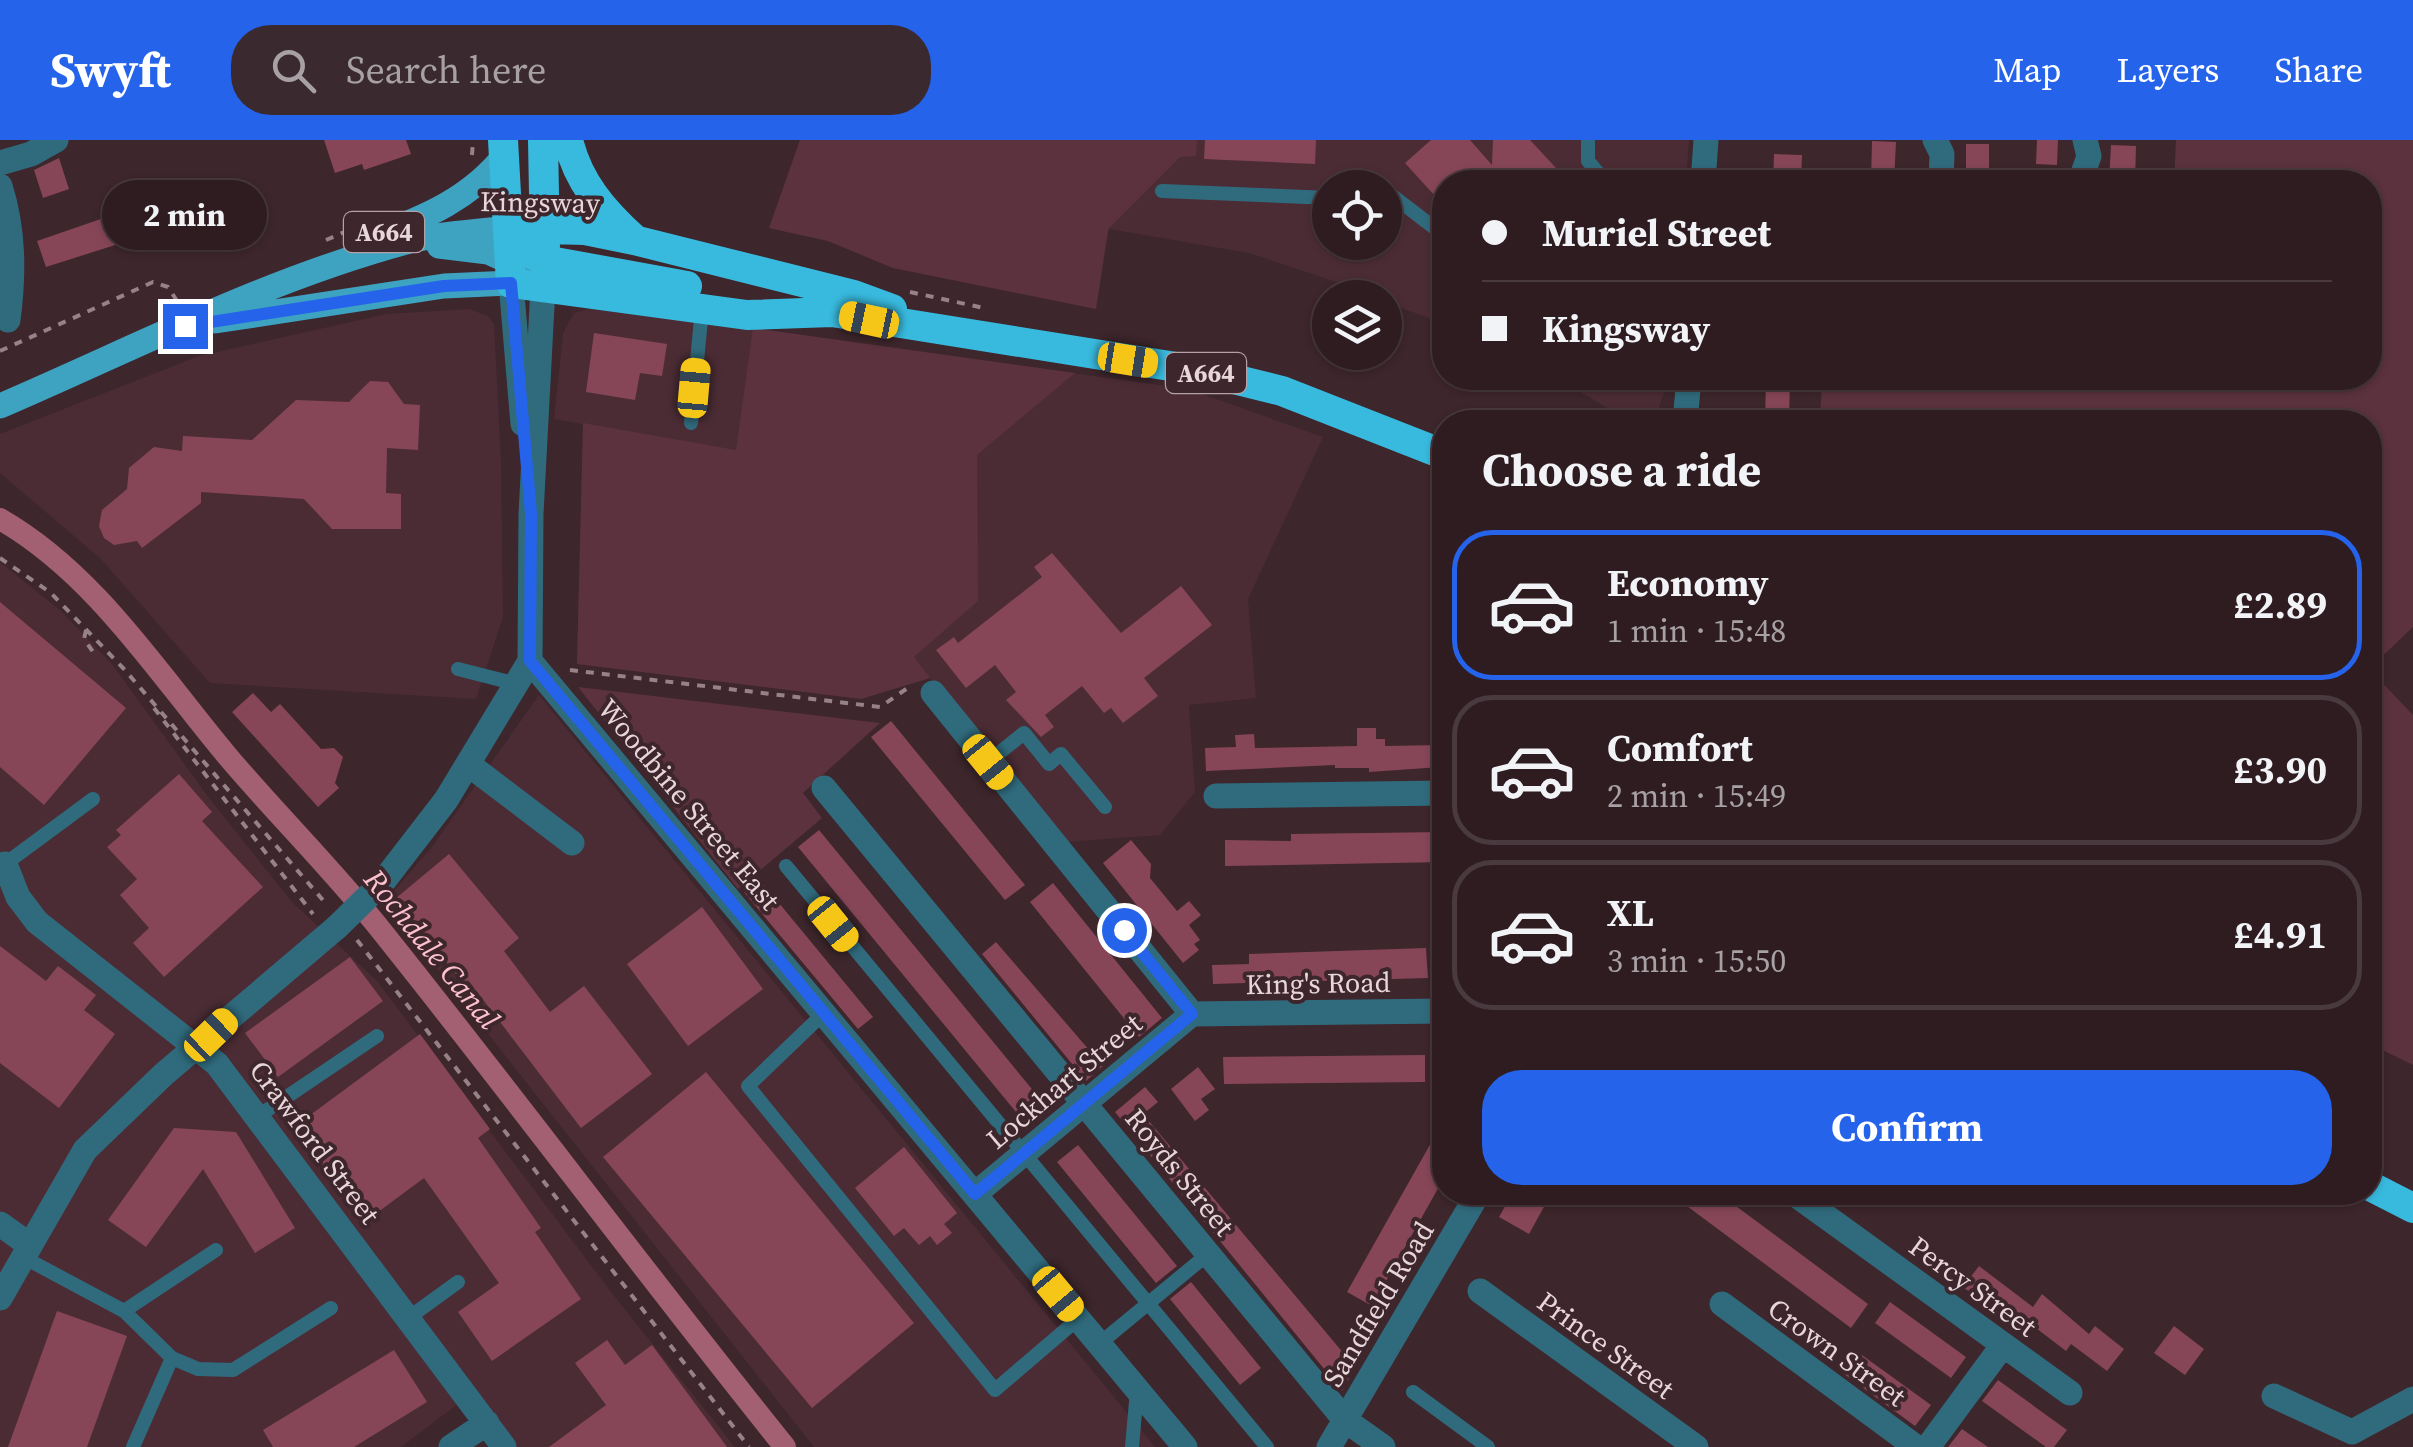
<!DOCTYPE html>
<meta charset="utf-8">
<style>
body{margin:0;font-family:"Source Serif 4",serif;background:#3a292e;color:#f1f3f6;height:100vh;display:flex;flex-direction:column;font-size:38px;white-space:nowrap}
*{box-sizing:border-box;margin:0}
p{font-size:32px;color:#a7a1a5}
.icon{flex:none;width:55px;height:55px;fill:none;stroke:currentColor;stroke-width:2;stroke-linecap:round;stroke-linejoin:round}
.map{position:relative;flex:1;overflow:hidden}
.sheet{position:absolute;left:1432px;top:270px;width:950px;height:795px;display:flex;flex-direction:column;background:#2e1c21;border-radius:40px;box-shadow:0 2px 8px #0004,0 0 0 2px #493a3f}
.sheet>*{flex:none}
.top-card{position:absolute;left:1432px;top:30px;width:950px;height:220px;border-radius:40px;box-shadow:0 2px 8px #0004,0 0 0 2px #493a3f;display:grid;align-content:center;height:220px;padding:0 50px;background:#2e1c21}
.controls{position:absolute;left:1312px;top:30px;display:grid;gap:20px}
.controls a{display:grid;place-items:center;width:90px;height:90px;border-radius:50%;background:#2e1c21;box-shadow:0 2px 8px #0004,0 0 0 2px #493a3f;font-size:50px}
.end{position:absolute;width:45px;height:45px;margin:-22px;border:12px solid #2563eb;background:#fff;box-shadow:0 0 0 5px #fff}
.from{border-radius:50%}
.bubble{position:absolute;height:70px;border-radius:35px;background:#2e1c21;box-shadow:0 2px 8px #0004,0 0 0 2px #493a3f;font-size:32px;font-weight:700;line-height:70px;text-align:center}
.car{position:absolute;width:30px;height:60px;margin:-30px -15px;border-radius:12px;box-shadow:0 0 8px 2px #0007;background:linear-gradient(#f5c518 24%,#345 0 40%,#f5c518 0 76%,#345 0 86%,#f5c518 0)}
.top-card b{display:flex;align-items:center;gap:35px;height:95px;font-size:38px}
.top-card b+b{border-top:2px solid #493a3f}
.top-card i{width:25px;height:25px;background:#f1f3f6}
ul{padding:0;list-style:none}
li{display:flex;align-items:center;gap:30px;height:150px;margin:0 20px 15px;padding:0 30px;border:5px solid #493a3f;border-radius:40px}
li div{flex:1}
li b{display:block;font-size:38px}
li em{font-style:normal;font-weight:700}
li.on{border-color:#2563eb}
li>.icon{width:90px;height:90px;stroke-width:1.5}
h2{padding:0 50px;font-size:45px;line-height:120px}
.cta{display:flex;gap:20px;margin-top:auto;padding:20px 50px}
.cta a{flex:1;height:115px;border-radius:40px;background:#2563eb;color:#fff;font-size:40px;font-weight:700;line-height:115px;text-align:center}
header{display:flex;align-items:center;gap:60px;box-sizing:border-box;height:140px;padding:0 50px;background:#2563eb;color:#fff}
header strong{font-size:48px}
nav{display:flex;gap:55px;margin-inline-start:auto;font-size:35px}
.search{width:700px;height:90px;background:#3a292e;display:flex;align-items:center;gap:25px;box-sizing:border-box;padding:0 35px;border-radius:40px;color:#a7a1a5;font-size:38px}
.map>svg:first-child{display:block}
</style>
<header>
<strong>Swyft</strong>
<div class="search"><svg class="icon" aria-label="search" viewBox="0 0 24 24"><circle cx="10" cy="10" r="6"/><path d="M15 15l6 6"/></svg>Search here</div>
<nav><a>Map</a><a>Layers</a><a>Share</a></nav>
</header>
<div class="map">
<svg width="2413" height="1307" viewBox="0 0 2413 1307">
<rect width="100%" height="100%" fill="#3d262c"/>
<path fill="#4b2c35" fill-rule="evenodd" d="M 800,0 L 1689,0 L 1686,42 L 1445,42 L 1445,184 L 1385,162 L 1385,158 L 1249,113 L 1109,89 L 1096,169 L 893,128 L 828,101 L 769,88 ZM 1330,48 L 1385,48 L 1385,102 L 1330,102 Z
M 595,167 L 1188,249 L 1323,297 L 1248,459 L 1256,558 L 1189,565 L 1195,652 L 1160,695 L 1065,702 L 930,538 L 861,559 L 577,524 L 583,284 L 554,279 L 563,193 L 574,173 Z
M 469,169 L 488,176 L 494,184 L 501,321 L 503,477 L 476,559 L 210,543 L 100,418 L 0,333 L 0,294 L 199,216 L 386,174 Z
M 1557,238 L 1669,238 L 1654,282 L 1631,282 Z
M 0,422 L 61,471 L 112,524 L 209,658 L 292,762 L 377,841 L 611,1152 L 735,1307 L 516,1307 L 475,1251 L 401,1307 L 0,1307 Z
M 539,555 L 1155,1307 L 814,1307 L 384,762 L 432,707 Z"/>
<path fill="#5b323e" d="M 800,0 L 1197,0 L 1196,16 L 1180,17 L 1108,89 L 1096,169 L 893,128 L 828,101 L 769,88 Z
M 2176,0 L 2413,0 L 2413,487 L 2370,528 L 2370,282 L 1820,282 L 1822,238 L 2370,238 L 2370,42 L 2174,42 Z
M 753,188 L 1075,233 L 977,315 L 978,461 L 914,517 L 930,538 L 861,559 L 577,524 L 583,283 L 736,310 Z
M 2370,530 L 2413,575 L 2413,925 L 2370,904 Z
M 578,547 L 880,583 L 803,653 L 822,678 L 738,749 Z"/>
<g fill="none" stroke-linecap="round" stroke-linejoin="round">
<path stroke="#a36072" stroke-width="22" d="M 0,379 C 96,434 159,535 229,618 C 280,678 336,733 384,794 C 520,964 649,1138 785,1307"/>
</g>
<path fill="#864658" d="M 324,0 L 406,0 L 411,14 L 364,30 L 362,24 L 335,33 Z
M 1205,0 L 1316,0 L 1315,24 L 1204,19 Z
M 1431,0 L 1470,0 L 1492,25 L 1493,0 L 1530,0 L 1569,42 L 1445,42 L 1445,67 L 1405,23 Z
M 2037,0 L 2058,0 L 2057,25 L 2036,24 Z
M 1872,1 L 1896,2 L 1894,42 L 1871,42 Z
M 1966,4 L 1989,4 L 1989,42 L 1966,42 Z
M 2111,5 L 2136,6 L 2135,42 L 2109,42 Z
M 1774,14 L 1802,15 L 1801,42 L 1773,42 Z
M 59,18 L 69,49 L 43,58 L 34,30 Z
M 124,71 L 134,99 L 46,127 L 37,101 Z
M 594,193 L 667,204 L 662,236 L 640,233 L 635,260 L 586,252 Z
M 1766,238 L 1790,238 L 1789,282 L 1765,282 Z
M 370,241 L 388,242 L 404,264 L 420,265 L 418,310 L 387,308 L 386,353 L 401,354 L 401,389 L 332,389 L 304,359 L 201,352 L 201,363 L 142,408 L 137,401 L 114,405 L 104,398 L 99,386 L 102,370 L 127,349 L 129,328 L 154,307 L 182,311 L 183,296 L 252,300 L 296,260 L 349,262 Z
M 1052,413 L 1121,493 L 1181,446 L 1212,485 L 1144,538 L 1158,556 L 1123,583 L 1111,568 L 1104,573 L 1082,546 L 1045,575 L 1054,587 L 1041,597 L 1006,560 L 1016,552 L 995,525 L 966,548 L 936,510 L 954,497 L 958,503 L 1042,437 L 1034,427 Z
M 0,462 L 126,568 L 44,665 L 0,627 Z
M 253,553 L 271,572 L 280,564 L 321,609 L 334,608 L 343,617 L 335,643 L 339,648 L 318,667 L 232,572 Z
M 891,581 L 1025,745 L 1005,760 L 871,597 Z
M 1357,588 L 1376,588 L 1376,599 L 1385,599 L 1385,606 L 1440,605 L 1441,627 L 1369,632 L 1369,628 L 1335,628 L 1335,625 L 1206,631 L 1205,608 L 1236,607 L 1235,595 L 1254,594 L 1255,608 L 1357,606 Z
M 179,634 L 212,672 L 202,681 L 263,747 L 164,837 L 133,803 L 149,788 L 120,755 L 137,739 L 107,707 L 121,695 L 116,690 Z
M 819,690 L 1050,971 L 1029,988 L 798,707 Z
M 1445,692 L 1445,722 L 1225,726 L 1225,700 L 1291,701 L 1291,694 Z
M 1131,700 L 1151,724 L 1150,738 L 1177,771 L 1189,761 L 1201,775 L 1189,785 L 1200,800 L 1194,804 L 1199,810 L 1183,823 L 1103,723 Z
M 449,714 L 519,798 L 504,811 L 550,872 L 584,846 L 652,934 L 581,988 L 468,840 L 464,844 L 395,759 Z
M 760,740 L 873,877 L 858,889 L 744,752 Z
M 1053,743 L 1162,878 L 1139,897 L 1030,762 Z
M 702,767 L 763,849 L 688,906 L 627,824 Z
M 996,802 L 1103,926 L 1086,941 L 982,814 Z
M 0,806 L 46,841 L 58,826 L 96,855 L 84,870 L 115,894 L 59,968 L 0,923 Z
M 1426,808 L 1428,838 L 1213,844 L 1212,825 L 1249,824 L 1249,814 Z
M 350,817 L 383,861 L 278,937 L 245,893 Z
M 420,894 L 490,989 L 478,998 L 541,1088 L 535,1092 L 581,1159 L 492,1221 L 458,1172 L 499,1143 L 424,1038 L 374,1075 L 348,1040 L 338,1047 L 294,987 Z
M 1425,915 L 1425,942 L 1224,944 L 1223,917 Z
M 1198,927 L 1215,949 L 1201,959 L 1209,970 L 1195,981 L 1171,949 Z
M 706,932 L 914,1183 L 812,1268 L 603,1017 Z
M 1145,947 L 1158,962 L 1143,974 L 1355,1227 L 1342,1251 L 1115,972 Z
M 1445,978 L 1445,1036 L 1372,1166 L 1347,1152 Z
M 174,988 L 236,992 L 295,1088 L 255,1113 L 203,1029 L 146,1107 L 108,1080 Z
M 1078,1005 L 1177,1126 L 1156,1143 L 1057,1022 Z
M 904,1007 L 957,1073 L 944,1084 L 952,1093 L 937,1105 L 930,1096 L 919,1105 L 904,1088 L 894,1096 L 855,1048 Z
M 1513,1052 L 1524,1052 L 1545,1065 L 1529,1094 L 1499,1077 Z
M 1668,1052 L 1717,1052 L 1868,1164 L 1851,1188 Z
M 1979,1126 L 2033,1167 L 2042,1154 L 2089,1194 L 2095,1186 L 2124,1209 L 2107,1231 L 2071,1204 L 2066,1211 L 2032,1185 L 2025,1194 L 1963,1147 Z
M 1191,1142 L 1261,1228 L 1240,1245 L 1170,1159 Z
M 1890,1162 L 1966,1217 L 1951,1238 L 1875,1183 Z
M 57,1171 L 127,1196 L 87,1307 L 8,1307 Z
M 2174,1186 L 2204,1209 L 2185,1235 L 2154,1213 Z
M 607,1200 L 625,1225 L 652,1205 L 727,1307 L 549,1307 L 606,1265 L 575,1223 Z
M 394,1210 L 427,1262 L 354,1307 L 273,1307 L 263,1290 Z
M 1855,1210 L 1931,1265 L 1915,1286 L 1840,1231 Z
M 1998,1240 L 2067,1290 L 2054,1307 L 2046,1307 L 1982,1261 Z
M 1962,1289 L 1988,1307 L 1948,1307 Z"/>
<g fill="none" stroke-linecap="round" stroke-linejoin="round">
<path stroke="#968287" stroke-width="4" stroke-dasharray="8 8" stroke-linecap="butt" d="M 472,15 L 473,0
M 326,100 L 354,88
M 910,152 L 984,168
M 0,211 L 153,142 L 168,147 L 177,161
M 0,418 L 51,453 L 124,529 L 328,766
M 86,490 L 84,499 L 96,516
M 570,530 L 880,567 L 912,545
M 154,568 L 313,774
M 357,800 L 749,1307"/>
<path stroke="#306b7d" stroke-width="14" d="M 1588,0 L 1588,21 L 1606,42
M 1359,48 L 1369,38 L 1381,48
M 1385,50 L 1445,96
M 1162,51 L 1330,58
M 691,283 L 702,169
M 458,529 L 517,544
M 988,622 L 1024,593 L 1049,624 L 1061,614 L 1105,667
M 1,720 L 5,724 L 93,659
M 786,726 L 1267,1307
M 824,873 L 748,946 L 995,1250 L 1078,1179
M 257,977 L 377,896
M 21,1116 L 124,1171 L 172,1218 L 198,1229 L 233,1230 L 331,1168
M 124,1171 L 216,1110
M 411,1176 L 458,1142
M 1099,1204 L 1208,1114
M 1413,1252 L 1488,1307
M 133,1307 L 172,1218
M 1132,1307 L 1137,1250"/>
<path stroke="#306b7d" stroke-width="25" d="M 1935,0 L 1942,14 L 1941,42
M 0,23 L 31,14 L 56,0
M 1703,42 L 1706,0
M 2080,42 L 2089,16 L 2085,0
M 0,46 C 14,90 14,134 8,180
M 511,143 L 523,284
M 1685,282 L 1689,238
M 530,521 L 1185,1307
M 933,553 L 1192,874
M 468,624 L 572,703
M 824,648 L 1345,1280 L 1383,1307
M 1216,656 L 1445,653
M 5,724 L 18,757 L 37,782 L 217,924 L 504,1307
M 382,743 L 446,660 L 530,521 L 531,374 L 543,147
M 1192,874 L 1445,871
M 1792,1052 L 2070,1253
M 975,1054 L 1192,874
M 0,1084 L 28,1104
M 1480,1151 L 1696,1307
M 0,1158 L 85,1010 L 164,934 L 337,787
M 1722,1164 L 1916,1307
M 2274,1256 L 2352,1292 L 2413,1259
M 451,1307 L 487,1283
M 1329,1307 L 1479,1052
M 1928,1307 L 2003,1205"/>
<path stroke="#3da3c1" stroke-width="25" d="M 374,96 C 425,78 471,58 505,15
M 439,106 L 488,112 L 525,129
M 215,181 L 444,146 L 511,143
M 0,266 C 135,208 267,139 410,101 C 441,93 476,92 508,88"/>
<path stroke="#38bade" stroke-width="30" d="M 503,0 L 511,143 L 747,175 L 832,172 L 1201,231 L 1282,251 L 1445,315
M 543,0 L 545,109
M 568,0 C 578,42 603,71 634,99
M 508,88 L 585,90 L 634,100 L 854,155 L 892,169
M 508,88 L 525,110 L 544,120 L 687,146
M 2370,1046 L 2413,1068"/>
<path stroke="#306b7d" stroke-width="25" d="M 337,787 L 382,743"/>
</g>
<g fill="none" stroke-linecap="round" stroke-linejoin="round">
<path stroke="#2563eb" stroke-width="12" d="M 185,186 L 444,146 L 511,143 L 531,374 L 530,521 L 975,1054 L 1192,874 L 1124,790"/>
</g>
<g text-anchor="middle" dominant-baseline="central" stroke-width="8" stroke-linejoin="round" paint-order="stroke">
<g fill="#3d262c" stroke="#b4a1a6" stroke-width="2.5">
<rect x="344" y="72" width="80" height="40" rx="8"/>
<rect x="1166" y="213" width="80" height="40" rx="8"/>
</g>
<g font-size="25" font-weight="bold" fill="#e7d6da">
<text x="384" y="92">A664</text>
<text x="1206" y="233">A664</text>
</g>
<g font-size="28" fill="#e7d6da" stroke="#3d262c">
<text transform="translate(540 62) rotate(1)">Kingsway</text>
<text transform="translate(689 664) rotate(50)">Woodbine Street East</text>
<text transform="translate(1318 843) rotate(-1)">King's Road</text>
<text transform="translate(1064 941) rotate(-40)">Lockhart Street</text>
<text transform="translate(315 1002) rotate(53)">Crawford Street</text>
<text transform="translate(1180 1032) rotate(51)">Royds Street</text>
<text transform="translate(1973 1146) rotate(36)">Percy Street</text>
<text transform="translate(1378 1164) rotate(-59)">Sandfield Road</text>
<text transform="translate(1606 1205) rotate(36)">Prince Street</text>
<text transform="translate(1837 1212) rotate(36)">Crown Street</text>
</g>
<g font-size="30" font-style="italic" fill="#fec1d0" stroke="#3d262c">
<text transform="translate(432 809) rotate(51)">Rochdale Canal</text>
</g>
</g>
</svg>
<div class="controls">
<a><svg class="icon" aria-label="locate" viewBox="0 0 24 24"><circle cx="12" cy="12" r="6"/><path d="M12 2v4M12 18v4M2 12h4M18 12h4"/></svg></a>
<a><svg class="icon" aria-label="layers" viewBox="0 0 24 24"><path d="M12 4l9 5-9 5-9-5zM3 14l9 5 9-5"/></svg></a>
</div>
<i class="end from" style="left:1124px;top:790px"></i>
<i class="end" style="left:185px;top:186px"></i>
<div class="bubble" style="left:102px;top:40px;width:165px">2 min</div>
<i class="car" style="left:869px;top:180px;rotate:282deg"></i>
<i class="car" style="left:1128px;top:220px;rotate:99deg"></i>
<i class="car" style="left:694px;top:248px;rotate:5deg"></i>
<i class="car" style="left:988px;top:622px;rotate:141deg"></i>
<i class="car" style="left:833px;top:784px;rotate:141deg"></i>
<i class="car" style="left:211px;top:895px;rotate:46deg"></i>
<i class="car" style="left:1058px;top:1154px;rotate:140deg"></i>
<div class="top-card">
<b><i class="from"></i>Muriel Street</b>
<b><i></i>Kingsway</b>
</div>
<section class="sheet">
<h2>Choose a ride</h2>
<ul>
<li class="on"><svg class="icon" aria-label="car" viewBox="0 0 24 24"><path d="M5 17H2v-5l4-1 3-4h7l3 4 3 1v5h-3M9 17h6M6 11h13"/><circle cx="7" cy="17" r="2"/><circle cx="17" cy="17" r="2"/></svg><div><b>Economy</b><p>1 min · 15:48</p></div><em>£2.89</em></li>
<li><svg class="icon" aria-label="car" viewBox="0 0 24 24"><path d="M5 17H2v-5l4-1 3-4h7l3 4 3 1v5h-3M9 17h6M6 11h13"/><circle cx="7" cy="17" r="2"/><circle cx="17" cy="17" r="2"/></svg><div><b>Comfort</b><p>2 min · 15:49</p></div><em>£3.90</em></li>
<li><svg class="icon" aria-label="car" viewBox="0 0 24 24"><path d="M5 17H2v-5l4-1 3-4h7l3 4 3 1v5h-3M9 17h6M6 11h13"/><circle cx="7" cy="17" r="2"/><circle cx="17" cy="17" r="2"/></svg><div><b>XL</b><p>3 min · 15:50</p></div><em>£4.91</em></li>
</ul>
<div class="cta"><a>Confirm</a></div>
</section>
</div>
